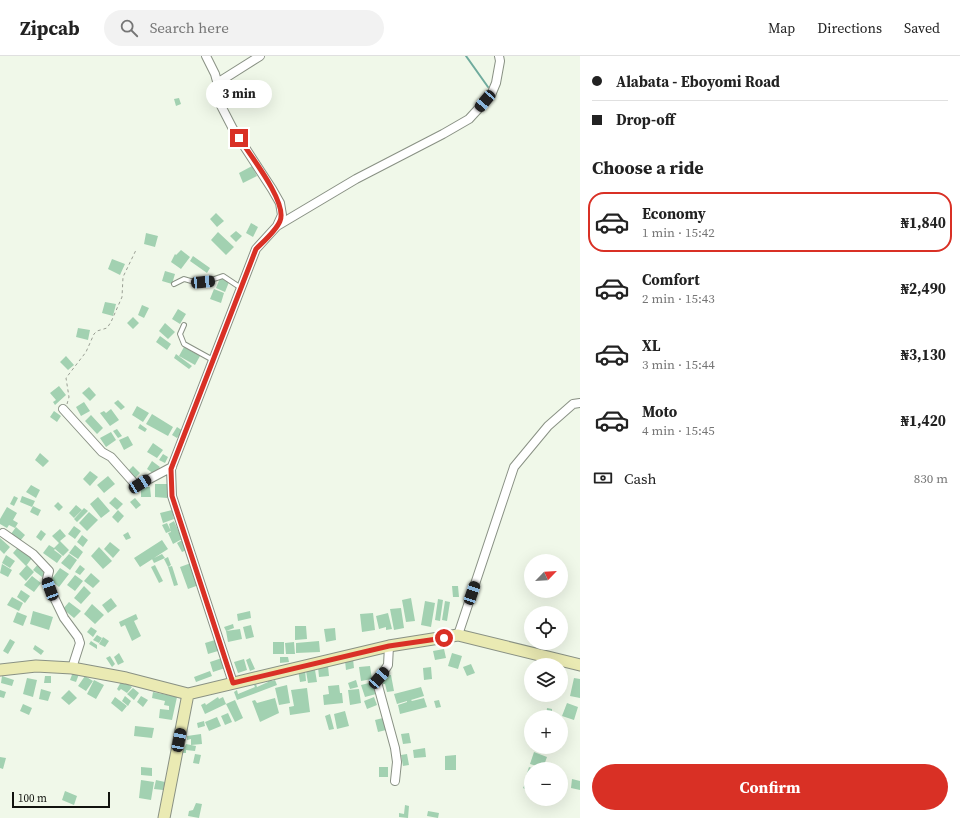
<!DOCTYPE html>
<meta charset="utf-8">
<style>
body{margin:0;font-family:"Source Serif 4",serif;background:#f2f2f2;color:#222;height:100vh;display:flex;flex-direction:column;font-size:15px;white-space:nowrap}
*{box-sizing:border-box;margin:0}
p{font-size:13px;color:#767676}
.icon{flex:none;width:22px;height:22px;fill:none;stroke:currentColor;stroke-width:2;stroke-linecap:round;stroke-linejoin:round}
.map{position:relative;flex:1;overflow:hidden}
.panel{display:flex;flex-direction:column;background:#fff;width:380px}
.panel>*{flex:none}
.banner{display:grid;align-content:center;height:88px;padding:0 12px;background:#fff}
.needle{width:26px;rotate:65deg}
.tools{position:absolute;left:524px;top:498px;display:grid;gap:8px}
.tools a{display:grid;place-items:center;width:44px;height:44px;border-radius:50%;background:#fff;box-shadow:0 4px 16px #0002;font-size:20px}
.scale{position:absolute;left:12px;bottom:10px;width:98px;box-sizing:border-box;padding-left:4px;border:2px solid #11130e;border-top:0;font-size:11px;line-height:14px;white-space:nowrap;color:#11130e;-webkit-text-stroke:3px #f0f8e9;paint-order:stroke}
.end{position:absolute;width:18px;height:18px;margin:-9px;border:5px solid #d93025;background:#fff;box-shadow:0 0 0 2px #fff}
.from{border-radius:50%}
.bubble{position:absolute;height:28px;border-radius:14px;background:#fff;box-shadow:0 4px 16px #0002;font-size:13px;font-weight:700;line-height:28px;text-align:center}
.car{position:absolute;width:12px;height:24px;margin:-12px -6px;border-radius:5px;box-shadow:0 0 3px 1px #0007;background:linear-gradient(#222 24%,#8ab4d8 0 40%,#222 0 76%,#8ab4d8 0 86%,#222 0)}
.banner b{display:flex;align-items:center;gap:14px;height:38px;font-size:15px}
.banner b+b{border-top:1px solid #e0e0e0}
.banner i{width:10px;height:10px;background:#222}
ul{padding:0;list-style:none}
li{display:flex;align-items:center;gap:12px;height:60px;margin:0 8px 6px;padding:0 4px;border:2px solid transparent;border-radius:16px}
li div{flex:1}
li b{display:block;font-size:15px}
li em{font-style:normal;font-weight:700}
li.on{border-color:#d93025}
li>.icon{width:36px;height:36px;stroke-width:1.5}
h2{padding:0 12px;font-size:18px;line-height:48px}
.pay{display:flex;align-items:center;gap:10px;height:44px;padding:0 12px;font-size:15px}
.pay p{margin-inline-start:auto}
.cta{display:flex;gap:8px;margin-top:auto;padding:8px 12px}
.cta a{flex:1;height:46px;border-radius:24px;background:#d93025;color:#fff;font-size:16px;font-weight:700;line-height:46px;text-align:center}
header{display:flex;align-items:center;gap:24px;box-sizing:border-box;height:56px;padding:0 20px;background:#fff;border-bottom:1px solid #e0e0e0}
header strong{font-size:19px}
nav{display:flex;gap:22px;margin-inline-start:auto;font-size:14px}
.search{width:280px;height:36px;background:#f2f2f2;display:flex;align-items:center;gap:10px;box-sizing:border-box;padding:0 14px;border-radius:22px;color:#767676;font-size:15px}
main{display:flex;flex:1;min-height:0}
.map>svg:first-child{display:block}
</style>
<header>
<strong>Zipcab</strong>
<div class="search"><svg class="icon" aria-label="search" viewBox="0 0 24 24"><circle cx="10" cy="10" r="6"/><path d="M15 15l6 6"/></svg>Search here</div>
<nav><a>Map</a><a>Directions</a><a>Saved</a></nav>
</header>
<main>
<div class="map">
<svg width="580" height="762" viewBox="0 0 580 762">
<rect width="100%" height="100%" fill="#f0f8e9"/>
<g fill="none" stroke-linecap="round" stroke-linejoin="round">
<path stroke="#6fab9d" stroke-width="2" d="M 466,0 L 488,31"/>
</g>
<path fill="#a2d1b1" d="M 179,42 L 181,48 L 176,50 L 174,43 Z
M 252,110 L 257,120 L 243,127 L 239,117 Z
M 216,157 L 224,165 L 217,171 L 210,163 Z
M 251,167 L 258,171 L 253,181 L 246,177 Z
M 236,175 L 242,180 L 236,186 L 230,180 Z
M 218,176 L 234,191 L 226,199 L 211,184 Z
M 146,177 L 158,180 L 155,191 L 144,188 Z
M 181,194 L 190,201 L 181,213 L 171,206 L 175,198 L 176,199 Z
M 193,200 L 210,212 L 207,217 L 190,205 Z
M 112,203 L 125,208 L 120,219 L 108,213 Z
M 165,215 L 175,218 L 172,228 L 162,225 Z
M 220,222 L 229,226 L 225,236 L 216,232 Z
M 214,233 L 224,237 L 221,247 L 210,243 Z
M 105,246 L 116,248 L 113,260 L 102,257 Z
M 142,249 L 149,252 L 144,262 L 138,259 Z
M 178,253 L 186,258 L 180,268 L 172,263 Z
M 133,261 L 139,267 L 133,273 L 127,267 Z
M 165,267 L 175,276 L 168,283 L 159,275 Z
M 78,272 L 90,274 L 88,284 L 76,281 Z
M 160,280 L 171,288 L 167,294 L 156,286 Z
M 184,291 L 200,300 L 195,309 L 179,300 Z
M 176,298 L 192,310 L 189,313 L 174,302 Z
M 66,300 L 74,309 L 68,314 L 60,306 Z
M 59,330 L 66,339 L 55,349 L 53,346 L 56,344 L 50,337 Z
M 89,331 L 96,339 L 90,345 L 82,337 Z
M 118,344 L 125,351 L 121,354 L 114,347 Z
M 84,346 L 90,355 L 81,360 L 76,351 Z
M 137,350 L 149,357 L 143,366 L 132,359 Z
M 111,353 L 119,364 L 110,370 L 100,357 L 104,355 L 106,357 Z
M 54,355 L 61,360 L 57,366 L 50,361 Z
M 152,358 L 173,371 L 168,380 L 146,368 Z
M 91,359 L 103,372 L 97,378 L 85,365 Z
M 140,368 L 147,373 L 145,376 L 138,372 Z
M 177,371 L 183,375 L 177,382 L 172,379 Z
M 117,373 L 122,380 L 118,382 L 113,375 Z
M 111,376 L 116,384 L 106,391 L 100,382 Z
M 128,380 L 133,389 L 124,394 L 119,384 Z
M 153,387 L 163,394 L 157,402 L 147,396 Z
M 40,397 L 49,405 L 43,411 L 35,404 Z
M 163,398 L 168,401 L 165,407 L 159,404 Z
M 152,405 L 160,411 L 154,418 L 147,413 Z
M 133,410 L 140,417 L 133,424 L 126,417 Z
M 90,415 L 98,421 L 90,430 L 83,423 Z
M 108,420 L 115,428 L 104,437 L 97,429 Z
M 155,428 L 168,428 L 167,442 L 155,441 Z
M 31,429 L 40,434 L 36,442 L 26,436 Z
M 141,431 L 150,431 L 151,441 L 141,441 Z
M 14,440 L 18,442 L 14,450 L 10,448 Z
M 22,440 L 35,445 L 32,451 L 20,446 Z
M 98,441 L 110,455 L 101,462 L 90,448 Z
M 115,441 L 123,448 L 117,454 L 109,447 Z
M 135,442 L 141,449 L 136,453 L 130,446 Z
M 58,446 L 63,451 L 59,455 L 54,450 Z
M 76,449 L 82,454 L 74,462 L 69,457 Z
M 33,450 L 41,454 L 38,460 L 30,456 Z
M 7,451 L 17,457 L 13,464 L 18,467 L 15,472 L 9,469 L 7,472 L 0,468 L 0,463 Z
M 84,452 L 88,455 L 77,466 L 74,463 Z
M 118,454 L 124,460 L 118,467 L 112,461 Z
M 172,454 L 174,463 L 163,467 L 160,457 Z
M 89,456 L 98,464 L 87,475 L 79,467 Z
M 174,465 L 182,483 L 173,488 L 168,477 L 171,476 L 169,468 Z
M 167,467 L 171,475 L 166,477 L 162,469 Z
M 74,470 L 81,475 L 75,483 L 68,478 Z
M 16,471 L 25,479 L 20,485 L 11,478 Z
M 60,473 L 66,480 L 60,485 L 69,494 L 63,500 L 55,493 L 54,494 L 62,500 L 57,507 L 43,497 L 49,489 L 54,492 L 59,487 L 52,480 Z
M 41,474 L 46,478 L 41,485 L 36,481 Z
M 128,476 L 131,482 L 126,484 L 123,479 Z
M 82,479 L 88,484 L 83,491 L 77,486 Z
M 0,482 L 10,491 L 4,498 L 0,494 Z
M 162,484 L 168,493 L 140,511 L 134,502 Z
M 182,484 L 187,494 L 182,496 L 177,487 Z
M 110,486 L 120,494 L 113,502 L 104,493 Z
M 75,489 L 83,496 L 78,503 L 69,497 Z
M 19,490 L 32,502 L 26,510 L 13,497 Z
M 99,491 L 112,505 L 103,513 L 91,500 Z
M 69,498 L 77,504 L 70,514 L 61,507 Z
M 162,498 L 165,502 L 154,507 L 152,503 Z
M 6,499 L 15,505 L 10,512 L 2,507 Z
M 168,501 L 171,509 L 168,511 L 164,503 Z
M 39,507 L 48,514 L 42,521 L 33,514 Z
M 191,507 L 199,529 L 188,533 L 180,511 Z
M 2,508 L 12,514 L 8,521 L 0,517 Z
M 27,509 L 34,516 L 26,525 L 19,518 Z
M 80,509 L 85,513 L 80,519 L 75,516 Z
M 155,509 L 163,525 L 159,527 L 151,511 Z
M 172,510 L 178,529 L 174,530 L 168,511 Z
M 60,512 L 69,518 L 59,531 L 51,524 Z
M 91,517 L 100,525 L 93,532 L 84,525 Z
M 75,519 L 83,525 L 75,535 L 67,529 Z
M 32,520 L 41,527 L 34,536 L 24,529 Z
M 84,530 L 91,537 L 81,548 L 74,542 Z
M 452,530 L 458,530 L 459,541 L 453,541 Z
M 21,534 L 30,540 L 25,547 L 17,541 Z
M 12,541 L 23,547 L 19,555 L 7,549 Z
M 111,542 L 117,550 L 108,557 L 102,549 Z
M 411,542 L 415,565 L 406,566 L 402,544 Z
M 438,543 L 443,544 L 440,565 L 435,564 Z
M 425,545 L 435,547 L 431,571 L 421,569 Z
M 445,545 L 450,546 L 447,565 L 442,564 Z
M 69,546 L 81,555 L 74,562 L 63,553 Z
M 92,548 L 104,559 L 95,568 L 84,558 Z
M 401,552 L 404,572 L 394,574 L 390,553 Z
M 33,555 L 53,561 L 49,574 L 30,568 Z
M 250,555 L 251,562 L 238,565 L 237,558 Z
M 17,556 L 27,560 L 23,570 L 13,566 Z
M 373,557 L 375,574 L 362,576 L 360,558 Z
M 388,557 L 392,573 L 386,574 L 386,571 L 379,573 L 376,560 Z
M 136,558 L 138,563 L 134,565 L 141,580 L 132,585 L 125,569 L 121,571 L 119,566 Z
M 233,568 L 234,572 L 226,575 L 224,571 Z
M 251,569 L 254,581 L 246,583 L 243,571 Z
M 295,570 L 306,570 L 307,583 L 295,584 Z
M 91,571 L 97,575 L 93,581 L 87,576 Z
M 335,572 L 336,584 L 326,586 L 324,573 Z
M 240,573 L 242,583 L 228,586 L 226,575 Z
M 97,579 L 102,582 L 99,587 L 93,584 Z
M 103,581 L 109,585 L 105,591 L 99,588 Z
M 10,583 L 15,586 L 8,598 L 3,595 Z
M 215,584 L 218,595 L 208,598 L 205,587 Z
M 91,585 L 97,589 L 97,593 L 89,588 Z
M 319,585 L 320,596 L 296,597 L 296,587 Z
M 273,586 L 284,586 L 284,598 L 273,598 Z
M 294,586 L 295,598 L 286,598 L 285,587 Z
M 35,589 L 44,595 L 41,599 L 33,593 Z
M 444,593 L 446,602 L 435,604 L 433,595 Z
M 119,597 L 124,606 L 118,609 L 114,601 Z
M 452,597 L 462,600 L 458,613 L 448,610 Z
M 110,600 L 115,608 L 112,611 L 106,602 Z
M 280,601 L 288,601 L 289,606 L 280,607 Z
M 222,602 L 225,612 L 213,616 L 210,606 Z
M 250,602 L 255,613 L 250,615 L 246,604 Z
M 244,603 L 247,614 L 238,617 L 234,606 Z
M 353,603 L 354,612 L 346,614 L 345,605 Z
M 471,608 L 475,617 L 467,620 L 463,611 Z
M 328,610 L 329,620 L 319,621 L 318,611 Z
M 370,610 L 372,623 L 361,625 L 359,611 Z
M 431,611 L 432,623 L 424,624 L 423,612 Z
M 305,613 L 306,625 L 300,626 L 298,614 Z
M 315,614 L 317,626 L 308,627 L 306,615 Z
M 210,615 L 212,620 L 196,626 L 194,621 Z
M 73,616 L 79,618 L 76,626 L 70,624 Z
M 391,619 L 394,635 L 387,636 L 385,628 L 383,628 L 382,623 L 384,623 L 383,620 Z
M 2,620 L 14,624 L 12,630 L 1,627 Z
M 45,620 L 51,620 L 51,627 L 44,627 Z
M 85,620 L 93,625 L 86,635 L 78,630 Z
M 27,622 L 37,624 L 33,641 L 23,638 Z
M 270,622 L 272,625 L 275,624 L 277,629 L 237,644 L 234,636 L 237,634 L 238,638 L 255,631 L 254,629 L 256,628 L 257,631 L 268,626 L 267,623 Z
M 574,622 L 580,623 L 580,642 L 570,640 Z
M 94,624 L 104,629 L 96,643 L 87,638 Z
M 122,624 L 132,631 L 127,637 L 121,633 L 119,635 L 117,633 Z
M 356,624 L 358,631 L 350,633 L 348,627 Z
M 373,626 L 376,638 L 365,641 L 361,629 Z
M 287,629 L 290,647 L 279,649 L 275,632 Z
M 339,629 L 340,637 L 342,637 L 343,647 L 324,649 L 323,639 L 329,638 L 328,630 Z
M 421,631 L 424,640 L 411,644 L 412,645 L 424,642 L 427,651 L 400,658 L 398,649 L 407,646 L 407,645 L 397,648 L 394,638 Z
M 133,632 L 139,637 L 134,644 L 127,638 Z
M 307,632 L 310,656 L 290,659 L 289,651 L 294,650 L 291,634 Z
M 41,633 L 51,636 L 48,645 L 39,643 Z
M 359,633 L 361,647 L 350,649 L 348,634 Z
M 0,634 L 6,636 L 4,642 L 0,641 Z
M 69,634 L 77,642 L 69,649 L 61,642 Z
M 153,636 L 177,641 L 172,664 L 159,662 L 160,653 L 169,654 L 169,650 L 164,649 L 165,645 L 152,642 Z
M 125,640 L 131,645 L 128,650 L 122,645 Z
M 141,640 L 148,644 L 143,651 L 137,646 Z
M 115,641 L 127,650 L 122,656 L 111,647 Z
M 218,641 L 219,643 L 223,641 L 226,648 L 205,658 L 201,649 L 205,647 L 206,649 Z
M 374,641 L 377,649 L 367,653 L 364,645 Z
M 275,642 L 279,657 L 260,666 L 252,645 L 255,644 L 257,647 Z
M 235,644 L 243,662 L 235,666 L 226,648 Z
M 439,644 L 441,651 L 436,652 L 434,645 Z
M 567,647 L 578,651 L 574,664 L 562,660 Z
M 23,648 L 32,652 L 29,659 L 20,655 Z
M 547,652 L 552,653 L 552,661 L 546,661 Z
M 345,655 L 349,670 L 337,673 L 334,658 Z
M 228,657 L 232,666 L 225,669 L 221,660 Z
M 330,658 L 334,673 L 329,674 L 325,660 Z
M 217,661 L 221,670 L 209,675 L 205,666 Z
M 383,662 L 386,674 L 378,676 L 375,664 Z
M 204,665 L 205,670 L 198,672 L 197,667 Z
M 135,670 L 154,672 L 152,682 L 134,680 Z
M 409,677 L 411,687 L 403,688 L 401,678 Z
M 201,678 L 202,688 L 191,689 L 191,683 L 187,684 L 187,680 Z
M 186,688 L 196,690 L 195,695 L 186,694 L 186,697 L 182,697 Z
M 425,692 L 426,701 L 414,702 L 413,694 Z
M 534,696 L 547,701 L 543,712 L 530,708 Z
M 195,698 L 201,699 L 199,708 L 193,707 Z
M 407,698 L 409,709 L 403,710 L 401,699 Z
M 456,699 L 456,714 L 445,714 L 445,700 Z
M 0,701 L 6,702 L 3,713 L 0,712 Z
M 141,711 L 152,712 L 152,720 L 141,719 Z
M 379,711 L 388,711 L 388,721 L 379,721 Z
M 529,711 L 535,713 L 531,713 L 531,722 L 526,720 Z
M 528,722 L 531,723 L 531,736 L 523,732 Z
M 572,723 L 580,725 L 580,734 L 571,732 Z
M 141,724 L 154,726 L 151,744 L 139,742 Z
M 156,724 L 165,726 L 163,734 L 154,733 Z
M 65,735 L 77,740 L 74,749 L 62,744 Z
M 196,747 L 202,748 L 199,762 L 188,760 L 189,755 L 193,754 Z
M 405,749 L 409,750 L 408,762 L 399,761 L 399,757 L 404,758 Z
M 428,755 L 439,757 L 438,762 L 427,760 Z"/>
<g fill="none" stroke-linecap="round" stroke-linejoin="round">
<defs>
<path id="service" d="M 174,228 L 184,223 C 197,228 210,225 223,220 L 241,232
M 184,269 L 180,278 L 184,288 L 213,304"/>
<path id="minor" d="M 206,0 L 215,18 L 218,29 L 217,42 L 233,73 L 272,133 L 280,147 L 282,159 L 277,170
M 218,29 L 222,24 L 260,0
M 63,353 L 102,396 L 111,401 L 135,428 L 140,428 L 172,411
M 3,477 L 33,498 L 49,515 L 47,523 L 50,533 L 64,562 L 78,581 L 80,587 L 72,612
M 458,579 L 514,411 L 548,370 L 573,348 L 580,347
M 389,590 L 388,609 L 377,626 L 395,692 L 397,706 L 395,725
M 233,627 L 172,440 L 171,413 L 256,193 L 277,170 L 356,123 L 443,78 L 469,63 L 491,39 L 496,27 L 500,5 L 499,0"/>
<path id="secondary" d="M 0,614 L 36,610 L 72,612 L 126,622 L 188,638
M 164,762 L 188,638 L 389,590 L 458,579 L 580,609"/>
</defs>
<use href="#service" stroke="#899184" stroke-width="6"/>
<use href="#minor" stroke="#899184" stroke-width="10"/>
<use href="#secondary" stroke="#899184" stroke-width="13"/>
<path stroke="#9a9f94" stroke-width="1" stroke-dasharray="3 3" stroke-linecap="butt" d="M 67,348 L 69,341 L 66,322 L 86,296 L 94,278 L 97,275 L 107,272 L 111,266 L 122,241 L 123,221 L 136,194"/>
<use href="#service" stroke="#fff" stroke-width="4"/>
<use href="#minor" stroke="#fff" stroke-width="8"/>
<use href="#secondary" stroke="#eaeab3" stroke-width="11"/>
</g>
<g fill="none" stroke-linecap="round" stroke-linejoin="round">
<path stroke="#d93025" stroke-width="5" d="M 239,82 C 250,99 288,147 280,165 C 276,175 264,185 256,193 L 171,413 L 172,440 L 233,627 L 389,590 L 444,582"/>
</g>
</svg>
<div class="tools">
<a><svg class="needle" viewBox="-14 -14 28 28"><path d="M0-13l5 13h-10z" fill="#e53935"/><path d="M0 13l5-13h-10z" fill="#767676"/></svg></a>
<a><svg class="icon" aria-label="locate" viewBox="0 0 24 24"><circle cx="12" cy="12" r="6"/><path d="M12 2v4M12 18v4M2 12h4M18 12h4"/></svg></a>
<a><svg class="icon" aria-label="layers" viewBox="0 0 24 24"><path d="M12 4l9 5-9 5-9-5zM3 14l9 5 9-5"/></svg></a>
<a>+</a>
<a>−</a>
</div>
<div class="scale">100 m</div>
<i class="end from" style="left:444px;top:582px"></i>
<i class="end" style="left:239px;top:82px"></i>
<div class="bubble" style="left:206px;top:24px;width:66px">3 min</div>
<i class="car" style="left:485px;top:45px;rotate:220deg"></i>
<i class="car" style="left:203px;top:226px;rotate:85deg"></i>
<i class="car" style="left:140px;top:428px;rotate:58deg"></i>
<i class="car" style="left:50px;top:533px;rotate:340deg"></i>
<i class="car" style="left:472px;top:537px;rotate:19deg"></i>
<i class="car" style="left:379px;top:622px;rotate:41deg"></i>
<i class="car" style="left:179px;top:684px;rotate:11deg"></i>
</div>
<section class="panel">
<div class="banner">
<b><i class="from"></i>Alabata - Eboyomi Road</b>
<b><i></i>Drop-off</b>
</div>
<h2>Choose a ride</h2>
<ul>
<li class="on"><svg class="icon" aria-label="car" viewBox="0 0 24 24"><path d="M5 17H2v-5l4-1 3-4h7l3 4 3 1v5h-3M9 17h6M6 11h13"/><circle cx="7" cy="17" r="2"/><circle cx="17" cy="17" r="2"/></svg><div><b>Economy</b><p>1 min · 15:42</p></div><em>₦1,840</em></li>
<li><svg class="icon" aria-label="car" viewBox="0 0 24 24"><path d="M5 17H2v-5l4-1 3-4h7l3 4 3 1v5h-3M9 17h6M6 11h13"/><circle cx="7" cy="17" r="2"/><circle cx="17" cy="17" r="2"/></svg><div><b>Comfort</b><p>2 min · 15:43</p></div><em>₦2,490</em></li>
<li><svg class="icon" aria-label="car" viewBox="0 0 24 24"><path d="M5 17H2v-5l4-1 3-4h7l3 4 3 1v5h-3M9 17h6M6 11h13"/><circle cx="7" cy="17" r="2"/><circle cx="17" cy="17" r="2"/></svg><div><b>XL</b><p>3 min · 15:44</p></div><em>₦3,130</em></li>
<li><svg class="icon" aria-label="car" viewBox="0 0 24 24"><path d="M5 17H2v-5l4-1 3-4h7l3 4 3 1v5h-3M9 17h6M6 11h13"/><circle cx="7" cy="17" r="2"/><circle cx="17" cy="17" r="2"/></svg><div><b>Moto</b><p>4 min · 15:45</p></div><em>₦1,420</em></li>
</ul>
<div class="pay"><svg class="icon" aria-label="cash" viewBox="0 0 24 24"><path d="M3 7h18v10H3z"/><circle cx="12" cy="12" r="2"/></svg>Cash<p>830 m</p></div>
<div class="cta"><a>Confirm</a></div>
</section>
</main>
